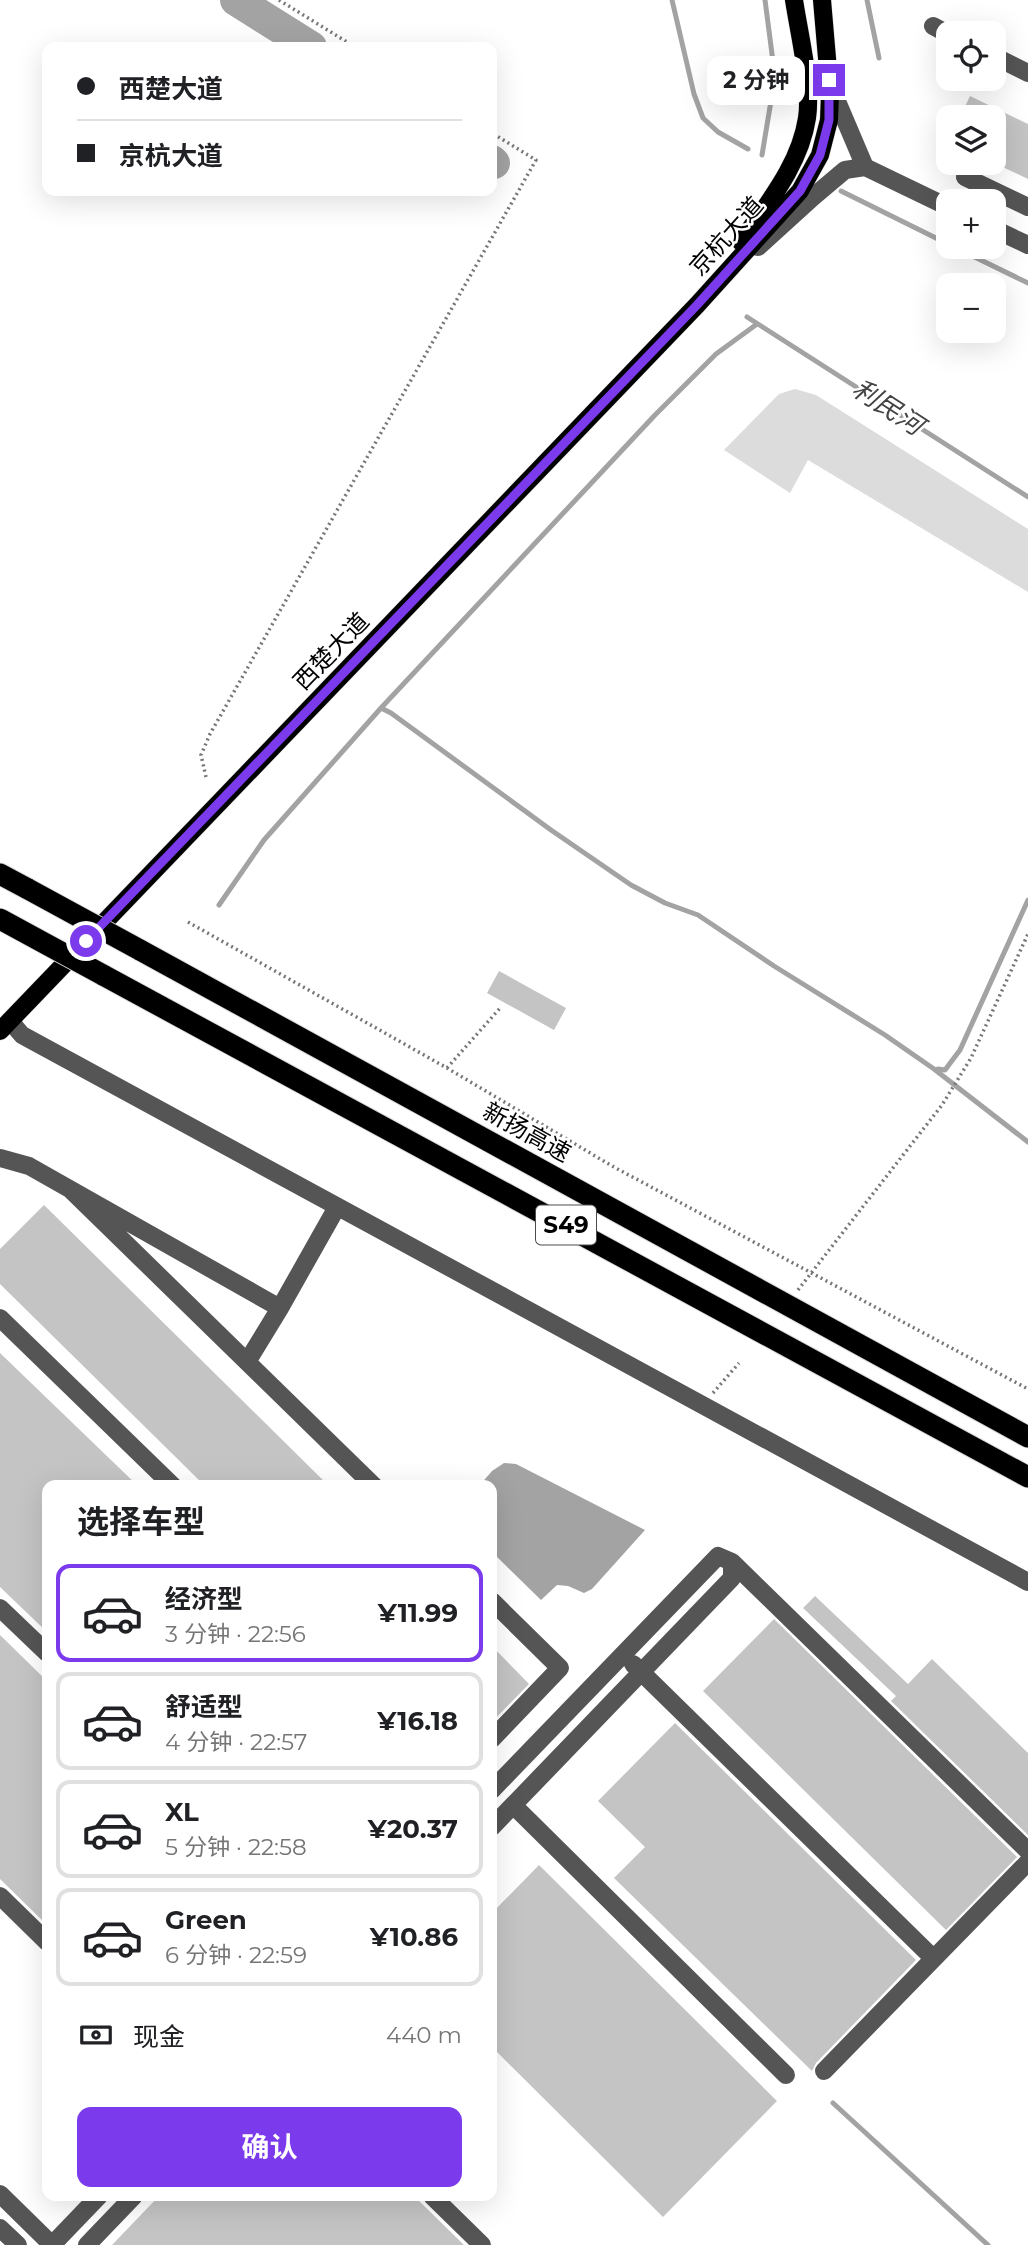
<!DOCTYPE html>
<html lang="zh">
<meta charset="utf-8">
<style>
body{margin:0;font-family:Montserrat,"Noto Sans SC",sans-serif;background:#f6f6f6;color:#202124;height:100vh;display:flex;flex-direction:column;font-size:26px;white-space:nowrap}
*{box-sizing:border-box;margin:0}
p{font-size:23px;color:#757577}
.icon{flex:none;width:38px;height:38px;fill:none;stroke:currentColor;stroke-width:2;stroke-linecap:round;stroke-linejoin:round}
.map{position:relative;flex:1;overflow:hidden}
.sheet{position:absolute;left:42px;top:1480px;width:455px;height:721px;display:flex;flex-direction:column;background:#fff;border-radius:14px;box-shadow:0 7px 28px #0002}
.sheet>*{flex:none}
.banner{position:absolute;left:42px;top:42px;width:455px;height:154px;border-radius:14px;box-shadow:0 7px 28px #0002;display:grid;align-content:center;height:154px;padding:0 35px;background:#fff}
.fabs{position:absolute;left:936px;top:21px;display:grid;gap:14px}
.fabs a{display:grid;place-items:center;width:70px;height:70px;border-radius:14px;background:#fff;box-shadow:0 7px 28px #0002;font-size:35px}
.end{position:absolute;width:32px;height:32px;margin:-16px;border:9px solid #7c3aed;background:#fff;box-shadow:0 0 0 4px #fff}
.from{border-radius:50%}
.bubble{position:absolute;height:49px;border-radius:14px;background:#fff;box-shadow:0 7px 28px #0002;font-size:23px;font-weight:700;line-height:49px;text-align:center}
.banner b{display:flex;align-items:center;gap:24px;height:66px;font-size:26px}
.banner b+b{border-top:2px solid #e0e0e0}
.banner i{width:18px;height:18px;background:#202124}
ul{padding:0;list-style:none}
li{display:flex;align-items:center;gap:21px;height:98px;margin:0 14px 10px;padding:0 21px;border:4px solid #e0e0e0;border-radius:14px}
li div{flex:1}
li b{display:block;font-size:26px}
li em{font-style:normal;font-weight:700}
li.on{border-color:#7c3aed}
li>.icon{width:63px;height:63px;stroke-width:1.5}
h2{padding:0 35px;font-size:32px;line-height:84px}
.pay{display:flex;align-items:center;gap:18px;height:77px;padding:0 35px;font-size:26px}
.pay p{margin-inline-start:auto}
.cta{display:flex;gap:14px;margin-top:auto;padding:14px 35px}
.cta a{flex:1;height:80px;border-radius:14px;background:#7c3aed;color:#fff;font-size:28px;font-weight:700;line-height:80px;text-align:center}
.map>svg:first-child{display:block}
</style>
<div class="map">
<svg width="1028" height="2245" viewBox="0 0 1028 2245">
<rect width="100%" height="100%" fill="#fff"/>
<path fill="#dcdcdc" d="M 795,389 L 816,395 L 1028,529 L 1028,592 L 808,460 L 790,493 L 724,450 L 779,394 Z"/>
<path fill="#a3a3a3" d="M 504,1463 L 516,1464 L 645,1530 L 592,1589 L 584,1593 L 568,1586 L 557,1585 L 541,1600 L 492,1552 L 492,1486 L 479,1486 L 492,1471 Z"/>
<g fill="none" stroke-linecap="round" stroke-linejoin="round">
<path stroke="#a3a3a3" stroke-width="5" d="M 672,0 L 694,94 L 703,118 L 718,132 L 748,149
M 867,0 L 879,58
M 762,155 L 775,77 L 765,0
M 841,191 L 948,244
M 954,247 L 1028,283
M 747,317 L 1028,497
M 381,708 L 391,713 L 551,830 L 631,885 L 665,903 L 698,915 L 774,966 L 885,1035 L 934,1069 L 1028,1142
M 219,905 L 264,840 L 381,708 L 655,415 L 716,354 L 757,324
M 938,1069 L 945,1070 L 960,1050 L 1028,900
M 833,2103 L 988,2245"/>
<path stroke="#a3a3a3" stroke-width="32" d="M 236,0 L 311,47
M 492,161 L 494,163"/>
</g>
<path fill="#c4c4c4" d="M 970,96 L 1028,124 L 1028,179 L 994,163 L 994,117 L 960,117 Z
M 499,971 L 566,1008 L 554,1030 L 487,993 Z
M 44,1205 L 329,1486 L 205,1486 L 0,1284 L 0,1249 Z
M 0,1353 L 138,1486 L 47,1486 L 47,1632 L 0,1587 Z
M 815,1596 L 908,1684 L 932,1659 L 1028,1753 L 1028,1835 L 891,1701 L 896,1696 L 803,1608 Z
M 774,1619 L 1017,1857 L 946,1930 L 703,1691 Z
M 0,1635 L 47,1681 L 47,1925 L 0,1879 Z
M 492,1646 L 529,1684 L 492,1722 Z
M 675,1723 L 916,1960 L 816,2063 L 812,2071 L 614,1878 L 645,1847 L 598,1801 Z
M 539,1865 L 777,2101 L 663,2217 L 492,2047 L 492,1913 Z
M 159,2196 L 414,2196 L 464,2245 L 112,2245 Z"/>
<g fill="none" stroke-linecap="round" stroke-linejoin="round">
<defs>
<path id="major" d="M 741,242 C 767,204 800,165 807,118 C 812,86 799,33 794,0
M 0,1031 L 697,305 L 800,191 L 820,155 L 829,120 L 830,93 L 822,0"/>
<path id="highway" d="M 0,874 L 28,889
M 140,950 L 1028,1437
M 103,975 L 1028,1477"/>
</defs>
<use href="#major" stroke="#dbdbdb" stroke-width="19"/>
<use href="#highway" stroke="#dbdbdb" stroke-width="23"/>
<path stroke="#777" stroke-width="3.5" stroke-dasharray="2 3.5" stroke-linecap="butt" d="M 279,0 L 355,47
M 206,777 L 201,755 L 210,734 L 536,160 L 492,133
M 188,922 L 447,1068 L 612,1166 L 1028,1389
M 447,1068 L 501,1007
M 798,1290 L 942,1105 L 971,1058 L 1028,934
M 713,1393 L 739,1363"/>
<path stroke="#555" stroke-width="18" d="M 933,26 L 948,34
M 994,56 L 1028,73
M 831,87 L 865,167
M 965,177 L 1028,207
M 994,229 L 1028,245
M 758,247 L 813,197 L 845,170 L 865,167 L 948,207
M 10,1021 L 22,1035 L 1028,1582
M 0,1158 L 29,1166 L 280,1308
M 71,1190 L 374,1486
M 0,1318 L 173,1486
M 247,1362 L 280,1308 L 337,1207
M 732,1562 L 1028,1851
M 492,1601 L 560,1668 L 492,1739
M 0,1608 L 47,1653
M 633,1664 L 933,1958
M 492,1790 L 718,1556 L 732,1562 L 732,1578 L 492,1827
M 513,1805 L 786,2075
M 0,1896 L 47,1942
M 824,2071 L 1028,1862
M 0,2194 L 52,2245
M 432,2196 L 482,2245
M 0,2228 L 18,2245
M 52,2245 L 99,2196
M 87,2245 L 134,2196"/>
<use href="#major" stroke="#000" stroke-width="18"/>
<use href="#highway" stroke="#000" stroke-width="21"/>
<defs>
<path id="highway-bridge" d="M 28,889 L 140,950
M 0,919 L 103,975"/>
</defs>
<use href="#highway-bridge" stroke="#dbdbdb" stroke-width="23" stroke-linecap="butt"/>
<use href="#highway-bridge" stroke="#000" stroke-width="21"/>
</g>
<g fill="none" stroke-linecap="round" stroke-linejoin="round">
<path stroke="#7c3aed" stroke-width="9" d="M 86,941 L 697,305 L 800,191 L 820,155 L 829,120 L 829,80"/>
</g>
<g text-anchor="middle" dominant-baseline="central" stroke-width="5" stroke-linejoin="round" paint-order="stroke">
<rect fill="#fff" stroke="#4c4c4c" stroke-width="2" x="536" y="1205.5" width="60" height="39" rx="5"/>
<g font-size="23" font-weight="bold" fill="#000">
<text x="566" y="1225">S49</text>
</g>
<g font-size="24" fill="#000" stroke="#fff">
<text transform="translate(726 236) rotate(-48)">京杭大道</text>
<text transform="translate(331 651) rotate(-46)">西楚大道</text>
<text transform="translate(527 1132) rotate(29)">新扬高速</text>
</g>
<g font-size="26" font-style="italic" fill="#444" stroke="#fff">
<text transform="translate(888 407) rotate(33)">利民河</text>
</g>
</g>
</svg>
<div class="fabs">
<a><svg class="icon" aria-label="locate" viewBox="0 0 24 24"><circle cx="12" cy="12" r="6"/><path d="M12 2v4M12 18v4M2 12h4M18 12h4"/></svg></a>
<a><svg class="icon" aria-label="layers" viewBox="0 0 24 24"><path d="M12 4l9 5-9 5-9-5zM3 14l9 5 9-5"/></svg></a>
<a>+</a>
<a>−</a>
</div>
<i class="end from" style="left:86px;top:941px"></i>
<i class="end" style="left:829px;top:80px"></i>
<div class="bubble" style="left:707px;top:56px;width:98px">2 分钟</div>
<div class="banner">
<b><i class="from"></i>西楚大道</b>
<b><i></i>京杭大道</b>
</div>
<section class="sheet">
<h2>选择车型</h2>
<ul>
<li class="on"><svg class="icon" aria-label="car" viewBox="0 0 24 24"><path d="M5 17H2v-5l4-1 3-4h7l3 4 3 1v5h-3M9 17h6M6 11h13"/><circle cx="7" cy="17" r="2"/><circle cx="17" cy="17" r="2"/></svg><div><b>经济型</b><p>3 分钟 · 22:56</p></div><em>¥11.99</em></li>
<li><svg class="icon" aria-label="car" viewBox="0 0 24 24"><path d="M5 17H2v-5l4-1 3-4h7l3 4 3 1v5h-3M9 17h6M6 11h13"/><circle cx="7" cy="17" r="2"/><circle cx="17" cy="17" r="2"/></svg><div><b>舒适型</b><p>4 分钟 · 22:57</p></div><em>¥16.18</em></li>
<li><svg class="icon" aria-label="car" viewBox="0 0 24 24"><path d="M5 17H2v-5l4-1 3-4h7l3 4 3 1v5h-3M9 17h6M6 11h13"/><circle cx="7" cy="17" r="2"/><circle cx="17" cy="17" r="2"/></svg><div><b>XL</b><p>5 分钟 · 22:58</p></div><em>¥20.37</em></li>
<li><svg class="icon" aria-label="car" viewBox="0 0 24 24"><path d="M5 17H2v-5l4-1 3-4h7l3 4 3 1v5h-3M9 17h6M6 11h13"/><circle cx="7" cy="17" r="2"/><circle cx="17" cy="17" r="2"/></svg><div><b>Green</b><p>6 分钟 · 22:59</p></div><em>¥10.86</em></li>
</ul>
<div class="pay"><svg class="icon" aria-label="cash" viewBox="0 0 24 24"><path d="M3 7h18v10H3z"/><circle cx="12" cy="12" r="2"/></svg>现金<p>440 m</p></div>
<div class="cta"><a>确认</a></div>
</section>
</div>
